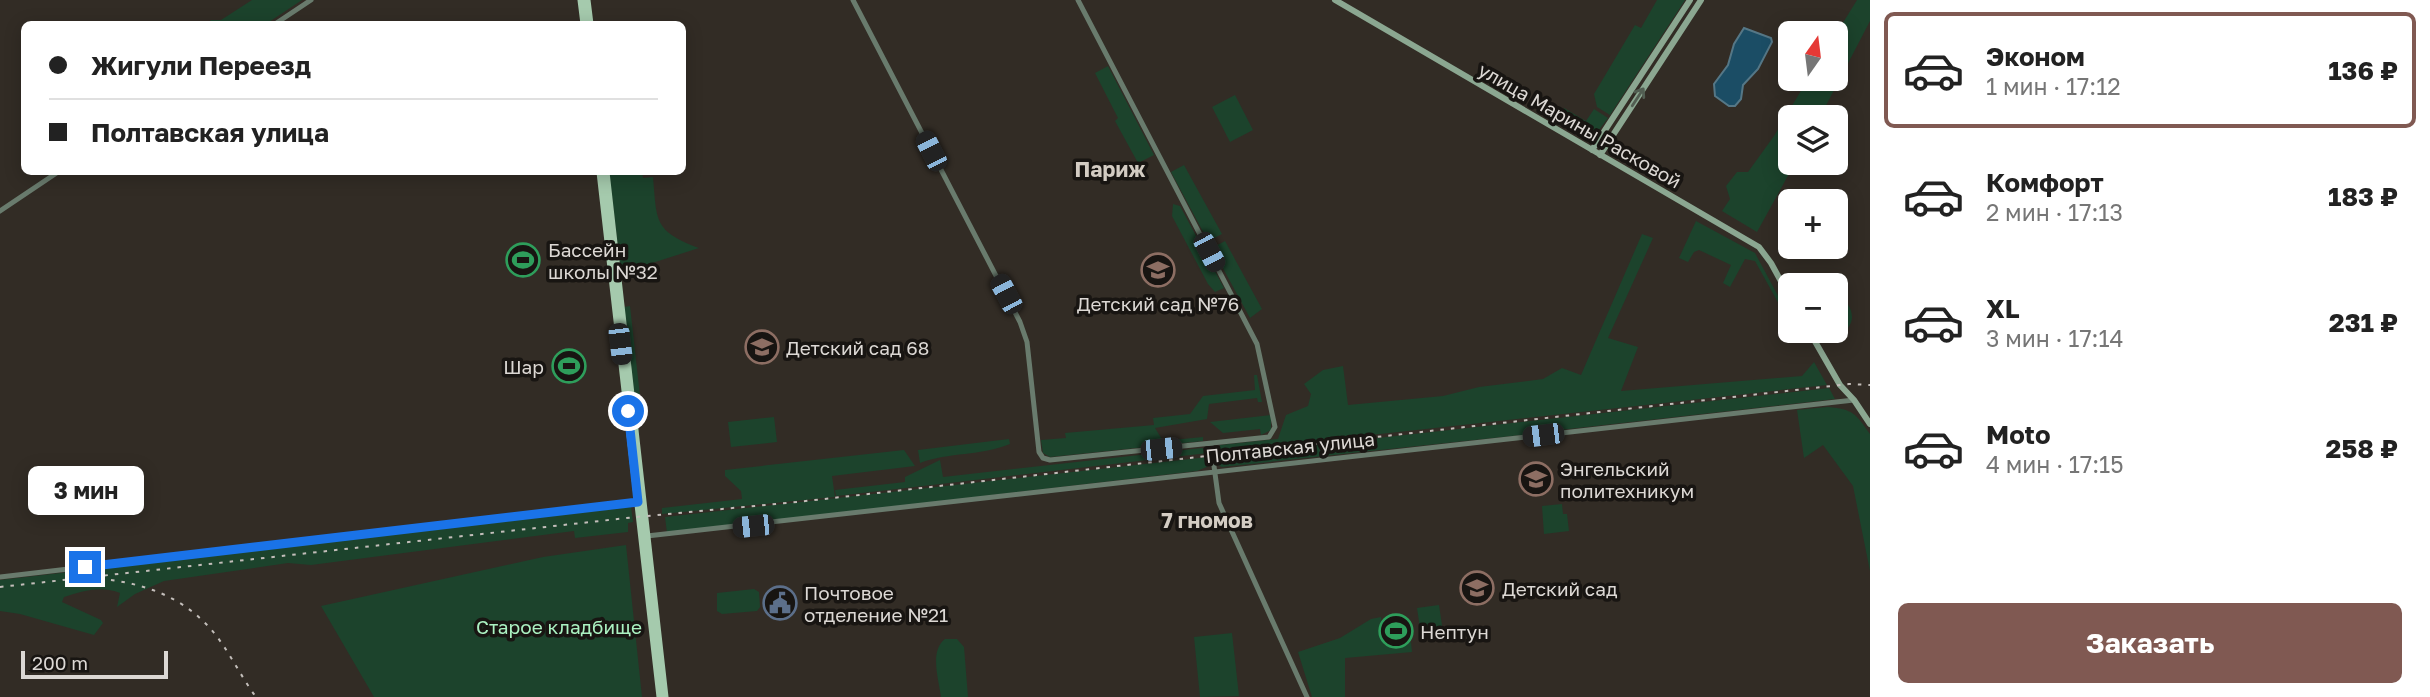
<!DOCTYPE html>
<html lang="ru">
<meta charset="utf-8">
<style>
body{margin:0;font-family:"Golos Text",sans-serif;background:#f2f2f2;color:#222;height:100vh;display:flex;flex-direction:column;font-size:26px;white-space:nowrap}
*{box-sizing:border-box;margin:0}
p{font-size:23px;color:#767676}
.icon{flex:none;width:38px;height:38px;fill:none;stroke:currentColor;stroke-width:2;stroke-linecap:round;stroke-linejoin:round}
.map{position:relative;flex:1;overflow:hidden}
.panel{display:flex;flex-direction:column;background:#fff;width:560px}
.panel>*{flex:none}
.banner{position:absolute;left:21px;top:21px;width:665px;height:154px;border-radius:10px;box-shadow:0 4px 18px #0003;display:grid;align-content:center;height:154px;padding:0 28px;background:#fff}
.needle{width:46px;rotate:14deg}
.fabs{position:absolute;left:1778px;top:21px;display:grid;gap:14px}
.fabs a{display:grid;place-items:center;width:70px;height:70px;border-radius:10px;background:#fff;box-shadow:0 4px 18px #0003;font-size:35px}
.scale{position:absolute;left:21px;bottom:18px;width:147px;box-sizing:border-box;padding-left:7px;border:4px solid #dcd8d4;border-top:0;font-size:19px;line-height:24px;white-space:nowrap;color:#dcd8d4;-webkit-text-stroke:5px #181512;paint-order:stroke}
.end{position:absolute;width:32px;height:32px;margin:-16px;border:9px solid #1a73e8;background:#fff;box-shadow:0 0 0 4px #fff}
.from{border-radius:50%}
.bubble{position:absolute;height:49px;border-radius:10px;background:#fff;box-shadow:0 4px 18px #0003;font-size:23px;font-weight:700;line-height:49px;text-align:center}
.car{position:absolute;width:21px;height:42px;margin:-21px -10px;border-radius:9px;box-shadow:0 0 5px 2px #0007;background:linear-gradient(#222 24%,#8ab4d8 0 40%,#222 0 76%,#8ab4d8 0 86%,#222 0)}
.banner b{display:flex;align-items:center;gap:24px;height:66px;font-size:26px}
.banner b+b{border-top:2px solid #e0e0e0}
.banner i{width:18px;height:18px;background:#222}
ul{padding:12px 0 0;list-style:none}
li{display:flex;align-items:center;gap:21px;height:116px;margin:0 14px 10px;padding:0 14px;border:4px solid transparent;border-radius:10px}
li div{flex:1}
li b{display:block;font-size:26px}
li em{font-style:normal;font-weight:700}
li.current{border-color:#805952}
li>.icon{width:63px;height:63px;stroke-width:1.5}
.cta{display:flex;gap:14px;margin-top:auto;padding:14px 28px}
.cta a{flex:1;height:80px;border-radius:10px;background:#805952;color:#fff;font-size:28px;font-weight:700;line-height:80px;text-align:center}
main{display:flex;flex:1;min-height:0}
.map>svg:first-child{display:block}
</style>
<main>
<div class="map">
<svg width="1870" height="697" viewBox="0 0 1870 697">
<rect width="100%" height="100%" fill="#322c25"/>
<path fill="#1c432c" d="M 252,0 L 302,0 L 266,24 L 206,24 L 211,20 L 221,20 Z
M 1657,0 L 1685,0 L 1610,115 L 1597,107 L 1594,94 L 1635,25 L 1641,28 Z
M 1857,0 L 1870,0 L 1870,21 L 1820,117 L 1790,117 L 1790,163 L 1795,163 L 1757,232 L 1722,211 L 1730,199 L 1726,186 L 1737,172 L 1748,172 L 1774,136 L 1808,79 L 1836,79 L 1836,34 Z
M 1108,66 L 1154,155 L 1138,163 L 1115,121 L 1118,118 L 1095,73 Z
M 1235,95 L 1253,130 L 1230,142 L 1212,107 Z
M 1564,108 L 1586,121 L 1594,109 L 1608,118 L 1598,131 L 1586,139 L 1556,122 Z
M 1184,165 L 1222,234 L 1208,241 L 1171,172 Z
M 609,172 L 642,172 L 643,178 L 653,177 C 657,222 654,231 699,248 L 621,273 Z
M 1173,204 L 1180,206 L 1224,288 L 1215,292 L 1208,284 L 1172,216 Z
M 1696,221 L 1755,253 L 1790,318 L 1790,324 L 1755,261 L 1745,259 L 1730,287 L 1723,283 L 1731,265 L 1699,250 L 1694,252 L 1688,262 L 1679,258 Z
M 1642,234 L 1653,238 L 1608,338 L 1638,347 L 1621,391 L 1802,376 L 1814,362 L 1827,385 L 1216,452 L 1220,445 L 1278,439 L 1286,415 L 1308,406 L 1311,394 L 1304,384 L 1323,370 L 1343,366 L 1348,405 L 1443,396 L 1479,387 L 1543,379 L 1562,368 L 1581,375 Z
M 1225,241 L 1262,309 L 1250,318 L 1212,248 Z
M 1836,293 C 1861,309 1856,336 1825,337 L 1823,335 L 1826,333 L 1825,331 L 1836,331 Z
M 630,306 L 640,396 L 634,397 L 624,307 Z
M 1254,375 L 1257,375 L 1262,402 L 1258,402 L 1257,398 L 1209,404 L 1207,419 L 1155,428 L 1163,441 L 1203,437 L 1203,441 L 1050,457 L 1043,453 L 1041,440 L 1066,438 L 1065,433 L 1154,425 L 1153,418 L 1190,414 L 1203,396 L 1255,390 Z
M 1829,388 L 1835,399 L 1551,431 L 1550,428 L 1540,429 L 1540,433 L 1222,467 L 1218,465 L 1216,456 Z
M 1828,407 C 1853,409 1856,414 1870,434 L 1870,571 L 1853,486 L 1823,445 L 1804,458 L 1797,410 Z
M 1271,415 L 1271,430 L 1261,435 L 1260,429 L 1223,433 L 1210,422 Z
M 774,417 L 777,442 L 731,447 L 728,422 Z
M 1009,439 L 1010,444 C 981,456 949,452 920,463 L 918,450 Z
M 1202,448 L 1207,450 L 1208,453 L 836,496 L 835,490 L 905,482 L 905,477 L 940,460 L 943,477 Z
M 904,450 L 915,466 L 832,476 L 835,497 L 662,514 L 662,508 L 742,499 L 741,491 L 725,476 L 725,470 Z
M 1208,457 L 1209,466 L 1197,471 L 667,533 L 665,517 Z
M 1562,504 L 1563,514 L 1567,514 L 1569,531 L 1544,534 L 1542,506 Z
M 631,507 L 633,522 L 628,523 L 628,532 L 575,538 L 574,531 L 311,565 L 288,563 L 164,581 L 135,594 L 117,607 L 120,593 C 102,585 81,591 64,597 L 62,602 L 101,620 L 103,623 L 94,635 L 20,614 L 0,611 L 0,580 Z
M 626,545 L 642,697 L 374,697 L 321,606 L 543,557 Z
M 754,589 L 759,592 L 760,607 L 757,611 L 722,614 L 717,611 L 717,593 Z
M 1439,605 L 1443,632 L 1421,635 L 1417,608 Z
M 1381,617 L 1384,645 L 1411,642 L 1412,652 L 1345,658 L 1345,697 L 1312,697 L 1298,652 L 1340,638 L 1371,619 Z
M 1232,633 L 1239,696 L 1200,697 L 1194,637 Z
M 945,639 L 957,639 L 964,647 L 968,697 L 941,697 C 939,680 929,651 945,639 Z"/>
<path fill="#1b4d65" stroke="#557786" stroke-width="2" d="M 1744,28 L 1771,38 L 1772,42 L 1758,69 L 1743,85 L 1741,99 L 1735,106 L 1729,106 L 1715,96 L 1714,84 L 1728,65 L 1734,44 Z"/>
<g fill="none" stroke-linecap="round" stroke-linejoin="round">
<path stroke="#697b6d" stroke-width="5" d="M 853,0 L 1020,322 L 1027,342 L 1039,452 L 1043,458 L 1050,460 L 1269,437 L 1275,427 L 1257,344 L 1078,0
M 275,24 L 311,0
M 0,211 L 58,172
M 1211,444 L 1219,503 L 1307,697
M 647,536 L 1854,400
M 0,577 L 638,502"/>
<path stroke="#8ba791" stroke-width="6" d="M 1335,0 L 1759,247 L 1771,263 L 1790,298
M 1592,150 L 1690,0
M 1600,155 L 1701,0
M 1809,331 L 1840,385 L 1854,400 L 1870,424"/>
<path stroke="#a5caad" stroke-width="7" d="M 581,0 L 584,24
M 587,0 L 590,24
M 600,172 L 660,697
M 606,172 L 665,697"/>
<path stroke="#c3beba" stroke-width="2" stroke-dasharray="3.5 7" stroke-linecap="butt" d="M 111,580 C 154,586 191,602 218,638 C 232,657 242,678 256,697
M 0,587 L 636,517 L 797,502 L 1849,384 L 1870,385"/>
</g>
<defs><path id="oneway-shaft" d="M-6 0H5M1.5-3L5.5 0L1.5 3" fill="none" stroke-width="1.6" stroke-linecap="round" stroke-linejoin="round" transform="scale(1.75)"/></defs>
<use stroke="#525e52" href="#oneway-shaft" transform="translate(1638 97) rotate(-57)"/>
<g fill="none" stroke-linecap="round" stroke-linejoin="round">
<path stroke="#1a73e8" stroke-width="9" d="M 85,567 L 638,502 L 628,411"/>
</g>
<defs>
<symbol id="stadium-ring" viewBox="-11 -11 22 22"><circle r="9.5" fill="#181512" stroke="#2e9e5b" stroke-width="1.5"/><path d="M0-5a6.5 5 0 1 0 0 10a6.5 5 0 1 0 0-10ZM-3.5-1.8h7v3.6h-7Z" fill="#2e9e5b"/></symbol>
<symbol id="school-ring" viewBox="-11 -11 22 22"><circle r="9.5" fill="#181512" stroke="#8d6e63" stroke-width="1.5"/><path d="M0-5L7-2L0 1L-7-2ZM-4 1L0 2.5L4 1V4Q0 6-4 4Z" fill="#8d6e63"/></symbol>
<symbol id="university-ring" viewBox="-11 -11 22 22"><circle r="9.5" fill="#181512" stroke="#8d6e63" stroke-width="1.5"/><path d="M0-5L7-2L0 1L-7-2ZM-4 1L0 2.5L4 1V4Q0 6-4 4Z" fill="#8d6e63"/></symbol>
<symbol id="civic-ring" viewBox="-11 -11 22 22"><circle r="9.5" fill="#181512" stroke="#5c6f8a" stroke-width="1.5"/><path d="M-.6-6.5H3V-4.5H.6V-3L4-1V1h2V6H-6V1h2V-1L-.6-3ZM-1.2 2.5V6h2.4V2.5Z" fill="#5c6f8a"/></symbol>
</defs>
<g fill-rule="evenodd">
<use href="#stadium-ring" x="504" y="241" width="38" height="38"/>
<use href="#school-ring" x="1139" y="251" width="38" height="38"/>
<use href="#school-ring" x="743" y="328" width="38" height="38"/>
<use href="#stadium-ring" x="550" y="347" width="38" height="38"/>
<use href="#university-ring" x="1517" y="460" width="38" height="38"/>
<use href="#school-ring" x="1458" y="569" width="38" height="38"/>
<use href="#civic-ring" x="761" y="584" width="38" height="38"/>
<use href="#stadium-ring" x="1377" y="612" width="38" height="38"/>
</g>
<g text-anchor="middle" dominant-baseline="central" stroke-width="7" stroke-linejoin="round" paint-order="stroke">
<g font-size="19" fill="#dcd8d4" stroke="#181512">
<text transform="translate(1580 125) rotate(30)">улица Марины Расковой</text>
<text transform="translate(1290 447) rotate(-6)">Полтавская улица</text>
</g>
<g font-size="19" fill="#dcd8d4" stroke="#181512" text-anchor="start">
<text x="548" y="249">Бассейн<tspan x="548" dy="22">школы №32</tspan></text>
<text x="1158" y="303" text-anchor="middle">Детский сад №76</text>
<text x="786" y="347">Детский сад 68</text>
<text x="544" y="366" text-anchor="end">Шар</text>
<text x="1560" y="468">Энгельский<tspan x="1560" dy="22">политехникум</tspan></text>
<text x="1502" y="588">Детский сад</text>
<text x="804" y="592">Почтовое<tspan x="804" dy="22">отделение №21</tspan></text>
<text x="1420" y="631">Нептун</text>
</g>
<g font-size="19" fill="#abf2c2" stroke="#181512">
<text x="559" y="626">Старое кладбище</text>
</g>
<g font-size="21" font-weight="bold" fill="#d3ccc3" stroke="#181512">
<text x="1110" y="169">Париж</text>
<text x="1207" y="520">7 гномов</text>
</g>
</g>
</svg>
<div class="fabs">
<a><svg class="needle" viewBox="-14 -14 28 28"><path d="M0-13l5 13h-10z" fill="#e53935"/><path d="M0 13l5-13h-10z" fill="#767676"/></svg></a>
<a><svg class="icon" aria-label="layers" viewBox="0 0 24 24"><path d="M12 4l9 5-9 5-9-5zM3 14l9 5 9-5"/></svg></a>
<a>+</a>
<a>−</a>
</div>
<div class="scale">200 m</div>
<i class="end from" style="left:628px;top:411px"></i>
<i class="end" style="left:85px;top:567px"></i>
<div class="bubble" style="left:28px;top:466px;width:116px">3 мин</div>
<i class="car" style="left:931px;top:151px;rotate:333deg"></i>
<i class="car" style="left:1209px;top:252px;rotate:152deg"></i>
<i class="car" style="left:1006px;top:294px;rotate:332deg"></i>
<i class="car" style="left:620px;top:344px;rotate:173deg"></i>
<i class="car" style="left:1543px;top:435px;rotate:263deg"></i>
<i class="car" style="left:1161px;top:449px;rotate:84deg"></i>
<i class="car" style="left:753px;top:526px;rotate:264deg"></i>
<div class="banner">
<b><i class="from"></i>Жигули Переезд</b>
<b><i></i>Полтавская улица</b>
</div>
</div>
<section class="panel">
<ul>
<li class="current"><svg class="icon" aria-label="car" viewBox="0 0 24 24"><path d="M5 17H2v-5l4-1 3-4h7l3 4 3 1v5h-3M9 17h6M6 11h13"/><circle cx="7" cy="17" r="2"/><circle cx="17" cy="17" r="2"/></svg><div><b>Эконом</b><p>1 мин · 17:12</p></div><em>136 ₽</em></li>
<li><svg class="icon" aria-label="car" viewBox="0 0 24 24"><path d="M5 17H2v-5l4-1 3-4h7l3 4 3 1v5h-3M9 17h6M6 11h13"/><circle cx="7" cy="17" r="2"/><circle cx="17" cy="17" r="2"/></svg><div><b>Комфорт</b><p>2 мин · 17:13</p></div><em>183 ₽</em></li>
<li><svg class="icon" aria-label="car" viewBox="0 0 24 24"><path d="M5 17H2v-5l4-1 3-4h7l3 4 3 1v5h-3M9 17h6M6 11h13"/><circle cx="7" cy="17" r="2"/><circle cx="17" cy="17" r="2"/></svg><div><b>XL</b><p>3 мин · 17:14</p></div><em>231 ₽</em></li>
<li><svg class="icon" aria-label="car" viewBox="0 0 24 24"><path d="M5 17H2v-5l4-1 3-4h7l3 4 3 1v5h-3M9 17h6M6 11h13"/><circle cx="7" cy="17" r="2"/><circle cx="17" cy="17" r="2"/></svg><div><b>Moto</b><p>4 мин · 17:15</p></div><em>258 ₽</em></li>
</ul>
<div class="cta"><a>Заказать</a></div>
</section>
</main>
